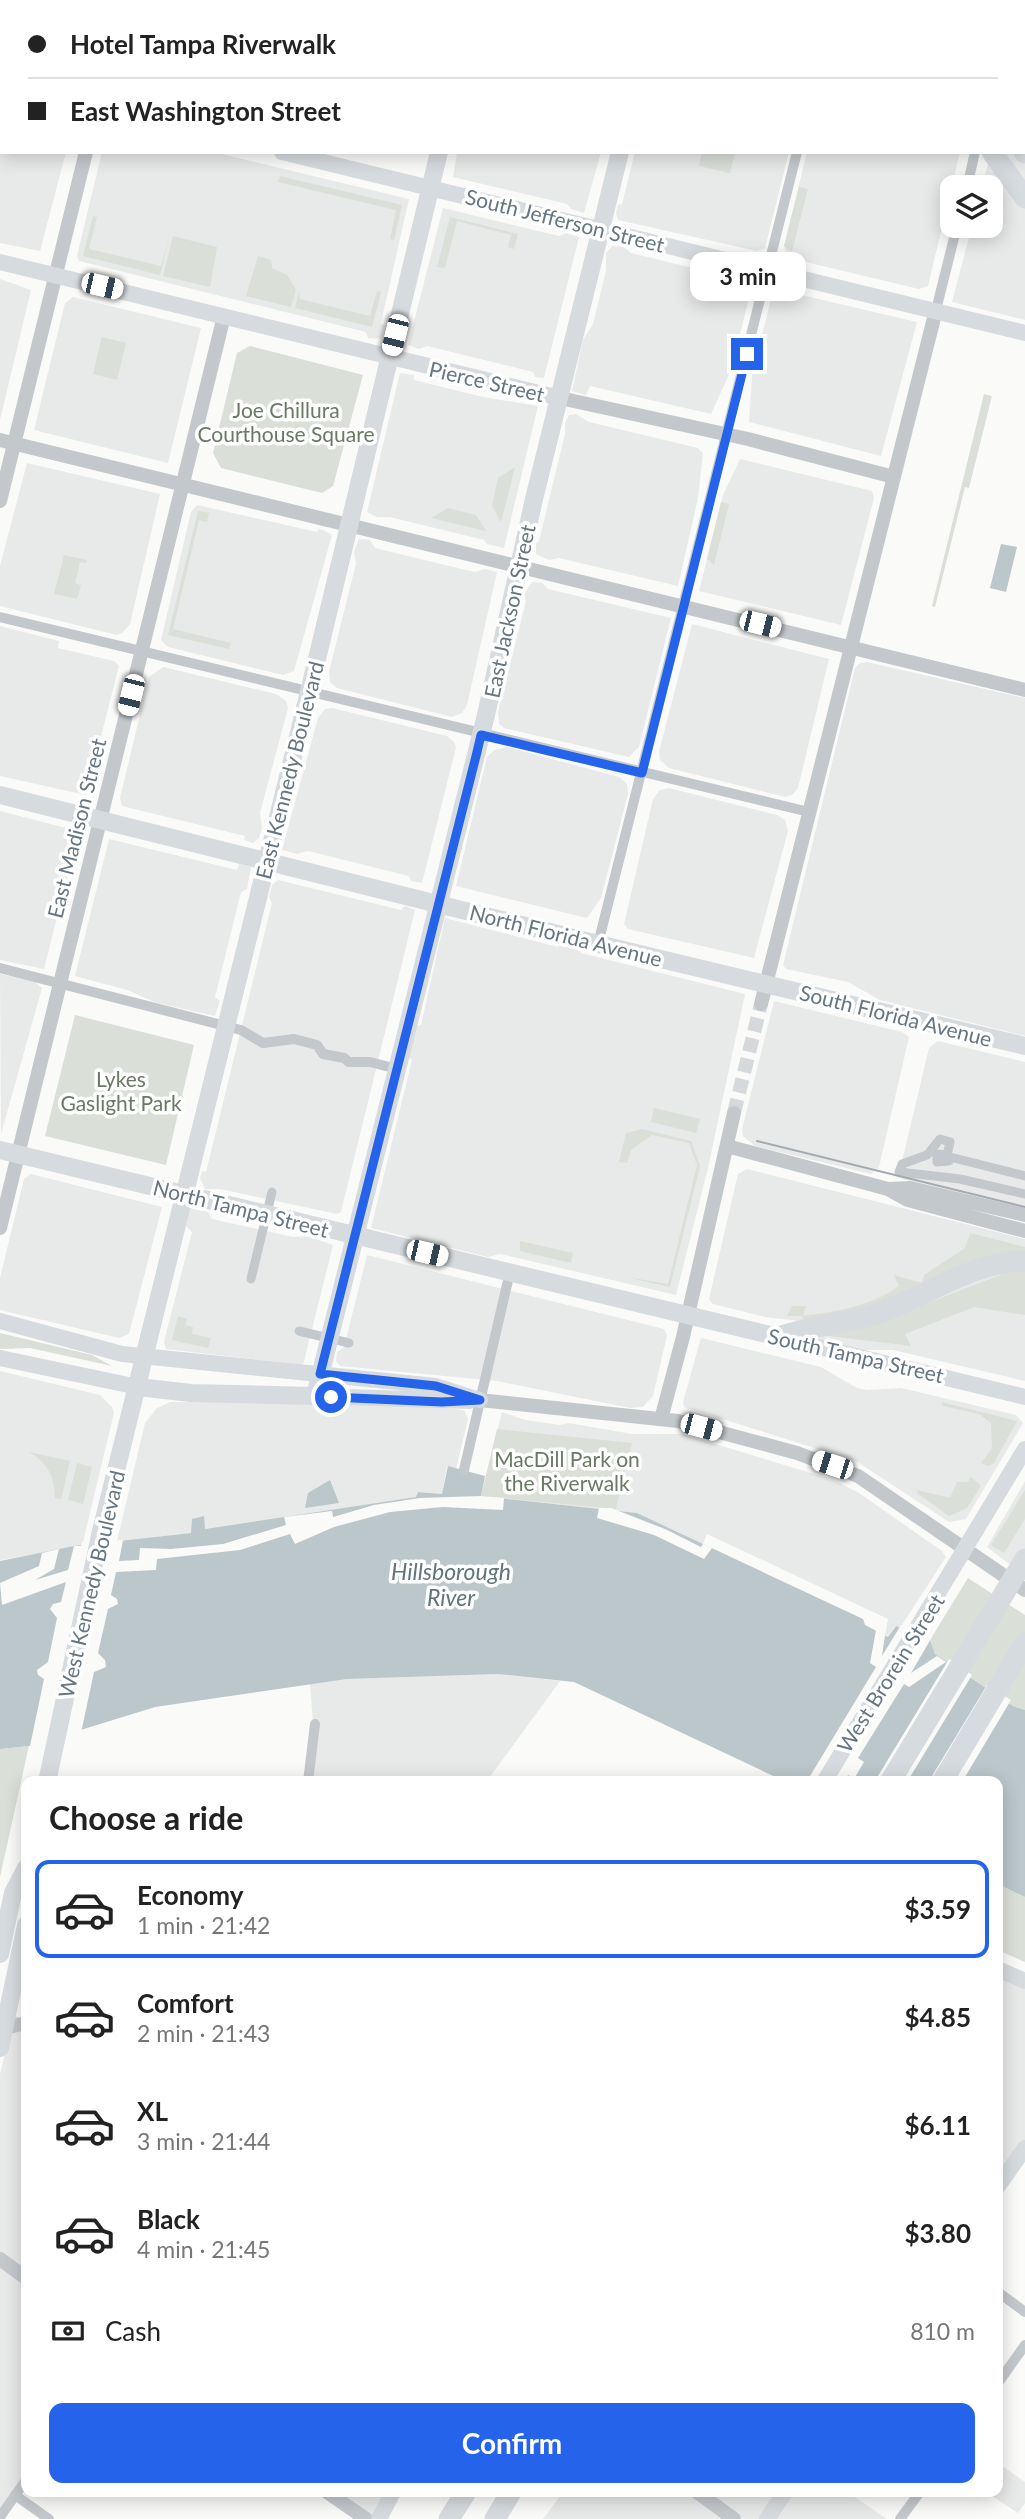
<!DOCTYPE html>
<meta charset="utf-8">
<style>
body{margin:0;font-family:Lato,sans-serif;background:#f6f6f6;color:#222;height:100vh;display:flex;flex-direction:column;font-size:26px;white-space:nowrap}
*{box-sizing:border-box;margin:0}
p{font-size:23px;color:#767676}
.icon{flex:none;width:38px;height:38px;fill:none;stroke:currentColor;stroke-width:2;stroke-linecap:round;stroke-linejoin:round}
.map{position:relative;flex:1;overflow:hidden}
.sheet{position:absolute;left:21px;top:1776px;width:982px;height:721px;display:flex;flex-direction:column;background:#fff;border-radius:14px;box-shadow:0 4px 18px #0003}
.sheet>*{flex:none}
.banner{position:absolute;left:0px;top:0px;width:1026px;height:154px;box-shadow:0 4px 18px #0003;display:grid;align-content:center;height:154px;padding:0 28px;background:#fff}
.fabs{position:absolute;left:940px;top:175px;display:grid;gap:14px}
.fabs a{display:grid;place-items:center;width:63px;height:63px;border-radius:14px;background:#fff;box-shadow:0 4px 18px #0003;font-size:35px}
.end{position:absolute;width:32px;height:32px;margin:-16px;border:9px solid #2563eb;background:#fff;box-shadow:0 0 0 4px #fff}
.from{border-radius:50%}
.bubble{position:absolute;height:49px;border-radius:14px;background:#fff;box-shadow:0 4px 18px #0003;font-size:23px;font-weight:700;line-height:49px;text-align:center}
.car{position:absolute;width:21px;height:42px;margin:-21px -10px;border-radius:9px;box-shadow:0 0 5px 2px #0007;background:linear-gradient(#fff 24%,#345 0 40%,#fff 0 76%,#345 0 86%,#fff 0)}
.banner b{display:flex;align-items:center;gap:24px;height:66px;font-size:26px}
.banner b+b{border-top:2px solid #e0e0e0}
.banner i{width:18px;height:18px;background:#222}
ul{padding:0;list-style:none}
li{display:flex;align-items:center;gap:21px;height:98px;margin:0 14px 10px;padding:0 14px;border:4px solid transparent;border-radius:14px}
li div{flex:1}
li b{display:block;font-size:26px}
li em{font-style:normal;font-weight:700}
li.active{border-color:#2563eb}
li>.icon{width:63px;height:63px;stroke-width:1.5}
h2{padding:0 28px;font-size:32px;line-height:84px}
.pay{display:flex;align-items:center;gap:18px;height:77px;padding:0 28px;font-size:26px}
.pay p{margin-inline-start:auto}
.action{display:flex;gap:14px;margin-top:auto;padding:14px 28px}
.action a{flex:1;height:80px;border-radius:14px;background:#2563eb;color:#fff;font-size:28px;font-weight:700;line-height:80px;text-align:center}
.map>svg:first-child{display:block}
</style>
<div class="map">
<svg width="1025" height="2519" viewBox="0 0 1025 2519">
<rect width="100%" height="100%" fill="#fafaf8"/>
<path fill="#e8e9e9" d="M 1024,46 L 1025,47 L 1025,320 L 952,302 L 972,226 L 990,226 L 990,187 L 982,187 L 991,152 L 1024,152 Z
M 0,100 L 2,152 L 66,152 L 40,251 L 0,243 Z
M 102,152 L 213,152 L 409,199 L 381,323 L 385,326 L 381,339 L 368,338 L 366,332 L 79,261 L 77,256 Z
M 457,152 L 601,152 L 584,213 L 571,209 L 567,204 L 453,177 Z
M 635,152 L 789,152 L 765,248 L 757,251 L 618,220 L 616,213 L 618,205 L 622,204 Z
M 807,152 L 960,152 L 928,286 L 919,289 L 789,258 L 784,246 Z
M 443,208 L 559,236 L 566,233 L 579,237 L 544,378 L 535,377 L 533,372 L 427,346 L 419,349 L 408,345 Z
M 612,246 L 624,247 L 631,253 L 746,281 L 750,293 L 732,368 L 711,414 L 590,386 L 586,395 L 572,391 L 583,340 L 593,324 L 606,271 L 606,253 Z
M 0,279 L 31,290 L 0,420 Z
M 780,290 L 917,322 L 881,456 L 749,422 L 752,376 L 771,299 Z
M 73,297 L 201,328 L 168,463 L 34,430 L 65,303 Z
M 400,373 L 414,375 L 414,380 L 483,397 L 538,406 L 504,548 L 487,544 L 484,540 L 390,517 L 377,517 L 367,512 Z
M 576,414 L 589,422 L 698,448 L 703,453 L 698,498 L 678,586 L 559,558 L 549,560 L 536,554 L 536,544 L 539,541 L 565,434 L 565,423 L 569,415 Z
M 740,459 L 872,491 L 874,498 L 841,625 L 699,591 L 723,495 Z
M 27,463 L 160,494 L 130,624 L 122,633 L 117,635 L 0,606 L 0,566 Z
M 197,505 L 317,532 L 319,529 L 323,530 L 332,535 L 294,671 L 283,675 L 168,647 L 161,640 L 191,512 Z
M 359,539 L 370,540 L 375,548 L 445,565 L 475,572 L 485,569 L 497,572 L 467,705 L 462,713 L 452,717 L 337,688 L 330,682 L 329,672 L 356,563 L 354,552 Z
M 532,582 L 542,583 L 548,589 L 671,618 L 639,747 L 629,757 L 504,728 L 499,724 L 498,712 L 526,601 L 524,594 Z
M 692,624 L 829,659 L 798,788 L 792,795 L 785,797 L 669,768 L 660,760 L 659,752 Z
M 0,626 L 59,641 L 58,648 L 114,661 L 119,666 L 86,795 L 0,776 Z
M 867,662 L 1025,698 L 1025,1036 L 880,1000 L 848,982 L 786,969 L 783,965 L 855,668 L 860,663 Z
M 163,667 L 276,694 L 286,701 L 288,708 L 260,813 L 262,828 L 259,838 L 253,843 L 244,840 L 245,836 L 122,806 L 120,798 L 149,677 Z
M 332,708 L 447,736 L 454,742 L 456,747 L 422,883 L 411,881 L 409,876 L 308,851 L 297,854 L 282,850 L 318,718 L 325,709 Z
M 507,747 L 619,777 L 627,784 L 628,794 L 601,898 L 587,918 L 456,886 L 487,757 L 494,750 Z
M 669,788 L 777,815 L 785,820 L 788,831 L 754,958 L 628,929 L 624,924 L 653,799 L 660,790 Z
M 0,811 L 74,830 L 78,834 L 44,969 L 0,960 Z
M 109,839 L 237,870 L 239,864 L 251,867 L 247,889 L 241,892 L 215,997 L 220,1001 L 215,1016 L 157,1003 L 127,990 L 75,976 Z
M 278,880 L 401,910 L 405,906 L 415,910 L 341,1212 L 337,1214 L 220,1189 L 205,1189 L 200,1178 L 202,1171 L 206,1172 L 272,903 L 269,897 L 272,885 Z
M 445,918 L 558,947 L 563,942 L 578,946 L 581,953 L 745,994 L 708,1168 L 676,1295 L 500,1254 L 488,1257 L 371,1228 L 412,1060 L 408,1057 L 416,1026 L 421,1025 Z
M 0,974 L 35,982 L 42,988 L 1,1134 Z
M 774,1001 L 902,1032 L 909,1037 L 879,1167 L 871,1174 L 755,1146 L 743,1136 L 742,1129 Z
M 938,1041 L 1025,1062 L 1025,1212 L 898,1178 L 929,1048 Z
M 747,1169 L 1025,1239 L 1025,1381 L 893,1350 L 859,1350 L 807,1337 L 799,1321 L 765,1317 L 713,1304 L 709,1299 L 738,1174 Z
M 31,1174 L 162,1207 L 129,1334 L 119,1338 L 0,1310 L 0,1278 L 24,1179 Z
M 189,1208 L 208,1212 L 212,1219 L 293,1237 L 306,1236 L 333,1245 L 303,1365 L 166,1349 L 164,1342 L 192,1232 L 186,1226 Z
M 367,1255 L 664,1329 L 667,1335 L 653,1396 L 643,1407 L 630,1408 L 497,1381 L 340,1366 L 336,1361 L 337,1352 L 344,1347 Z
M 701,1338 L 821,1367 L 857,1388 L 867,1390 L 901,1388 L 1016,1415 L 1023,1423 L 966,1519 L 949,1522 L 856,1461 L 684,1407 L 683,1402 Z
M 0,1371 L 100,1395 L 112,1407 L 114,1413 L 82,1546 L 0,1560 Z
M 170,1402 L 392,1402 L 464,1410 L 468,1419 L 456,1469 L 447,1467 L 442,1494 L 418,1492 L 417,1497 L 205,1529 L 203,1516 L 191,1533 L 117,1541 L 145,1423 L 157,1408 Z
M 502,1412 L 525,1420 L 560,1425 L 569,1423 L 632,1434 L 682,1434 L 834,1480 L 859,1493 L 942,1551 L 946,1557 L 900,1628 L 895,1626 L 888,1637 L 885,1635 L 888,1619 L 707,1534 L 703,1544 L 637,1513 L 481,1496 Z
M 1025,1481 L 1025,1576 L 987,1547 Z
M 498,1674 L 560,1681 L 487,1781 L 307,1782 L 314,1735 L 310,1684 L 347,1679 Z
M 998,1977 L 1025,1988 L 1025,2152 L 998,2190 Z
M 14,2015 L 26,2021 L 26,2476 L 0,2514 L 0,2074 Z
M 998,2463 L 1025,2482 L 1025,2503 L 1018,2513 L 986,2492 L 998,2492 Z
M 326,2492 L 389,2492 L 377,2519 Z
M 563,2492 L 692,2492 L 730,2519 L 543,2519 Z
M 705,2492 L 781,2492 L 762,2519 L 742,2519 Z
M 792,2492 L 858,2492 L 855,2497 L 887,2519 L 772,2519 Z"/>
<path fill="#dadfd7" d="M 702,152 L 735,152 L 730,173 L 699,166 Z
M 280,176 L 402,205 L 394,240 L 390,239 L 396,210 L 278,182 Z
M 799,187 L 808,189 L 792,251 L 784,246 Z
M 93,216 L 97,217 L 89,249 L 161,266 L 169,239 L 160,275 L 83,256 Z
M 450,217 L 518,234 L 514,249 L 508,247 L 511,235 L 457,221 L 445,268 L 437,267 Z
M 173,236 L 217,247 L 210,287 L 163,276 Z
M 258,256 L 271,260 L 272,268 L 287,275 L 296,290 L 291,307 L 246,296 Z
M 299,291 L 300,299 L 370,316 L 377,291 L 381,292 L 372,327 L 295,308 Z
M 102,337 L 126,343 L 117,380 L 93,374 Z
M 250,346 L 363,375 L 333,486 L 322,493 L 221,468 L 213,453 L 237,353 Z
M 984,394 L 992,396 L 969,488 L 965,487 L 935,607 L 932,606 Z
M 515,467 L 501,522 L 492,506 L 498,478 Z
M 721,502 L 729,504 L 714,565 L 707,559 Z
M 448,508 L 476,515 L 486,531 L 431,518 Z
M 198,511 L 209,513 L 207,522 L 199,520 L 173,629 L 231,643 L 229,649 L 168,635 Z
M 64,555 L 87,560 L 86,563 L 80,562 L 75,583 L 81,585 L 77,599 L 54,594 Z
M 75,1015 L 194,1045 L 166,1165 L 45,1136 Z
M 654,1108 L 700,1119 L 696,1133 L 651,1122 Z
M 642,1129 L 691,1141 L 700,1166 L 670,1287 L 626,1277 L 668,1284 L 697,1165 L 689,1143 L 652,1135 L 631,1150 L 627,1163 L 619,1162 L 626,1133 Z
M 970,1233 L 1025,1247 L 1025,1253 L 882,1307 L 805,1321 L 802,1316 L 787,1316 L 792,1306 L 806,1306 L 803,1316 C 837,1311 870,1307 899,1286 L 894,1275 L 922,1283 L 924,1275 L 965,1248 Z
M 520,1241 L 573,1253 L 571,1263 L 520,1251 Z
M 1025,1270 L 1025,1315 L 974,1307 L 905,1334 L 911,1346 L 813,1334 L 887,1319 L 1005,1273 Z
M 178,1316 L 187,1319 L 185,1325 L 193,1327 L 192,1334 L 211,1338 L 208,1348 L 172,1340 Z
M 0,1333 L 92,1355 L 112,1366 L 30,1348 L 0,1349 Z
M 941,1402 L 1017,1421 L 994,1463 L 988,1466 L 981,1463 L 992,1448 L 991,1423 L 979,1414 L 943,1406 Z
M 497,1429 L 632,1443 L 616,1509 L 481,1496 Z
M 29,1452 L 70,1461 L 61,1499 L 55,1498 C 55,1477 47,1462 29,1452 Z
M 77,1463 L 92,1467 L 83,1504 L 68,1500 Z
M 971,1477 L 981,1486 L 967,1508 L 949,1516 L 917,1493 L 917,1490 L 950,1498 L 957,1482 L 968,1482 Z
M 1025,1490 L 1025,1519 L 1004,1553 L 991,1545 Z
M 968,1578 L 1025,1615 L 1025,1710 L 1013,1706 L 935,1654 L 930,1640 Z
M 29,1746 L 28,1750 L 0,1877 L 0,1749 Z
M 998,1884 L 1025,1897 L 1025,1962 L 998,1950 Z"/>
<path fill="#bbc7cb" d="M 1001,544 L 1017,547 L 1006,592 L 990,588 Z
M 448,1466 L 485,1476 L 481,1496 L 637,1513 L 863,1619 L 865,1625 L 888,1637 L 896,1626 L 930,1640 L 935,1654 L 1013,1706 L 1025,1710 L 1025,1897 L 998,1884 L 998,1782 L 784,1781 L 574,1682 L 498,1674 L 347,1679 L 155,1707 L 29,1746 L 0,1749 L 0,1561 L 74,1546 L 191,1533 L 192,1519 L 204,1516 L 205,1529 L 416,1497 L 418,1492 L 442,1494 Z
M 330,1480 L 339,1503 L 305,1508 L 308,1493 Z"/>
<path fill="#fafaf8" d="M 481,1496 L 504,1498 L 503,1510 L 443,1507 L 390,1512 L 334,1527 L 295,1544 L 290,1534 L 240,1550 L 157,1559 L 156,1570 L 116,1572 L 111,1595 L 117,1599 L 118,1604 L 108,1609 L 98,1653 L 105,1660 L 106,1667 L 94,1672 L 81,1733 L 30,1746 L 44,1679 L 38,1675 L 37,1670 L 48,1662 L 57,1618 L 50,1609 L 53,1604 L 61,1602 L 66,1582 L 2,1605 L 0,1583 L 39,1566 L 42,1553 L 59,1549 L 54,1569 L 35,1580 L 68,1570 L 74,1546 L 81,1546 L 82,1542 L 123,1540 L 119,1561 L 139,1560 L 140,1548 L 171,1549 L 223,1544 L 286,1525 L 284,1517 L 332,1511 L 333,1517 L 374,1505 L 420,1498 Z
M 599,1508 L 611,1508 L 665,1529 L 701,1547 L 703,1544 L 712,1548 L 704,1559 L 654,1535 L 597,1518 Z
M 901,1625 L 932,1637 L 911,1673 L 937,1656 L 946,1662 L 909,1687 L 904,1684 L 858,1758 L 864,1762 L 854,1779 L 848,1775 L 844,1782 L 807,1781 L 876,1667 L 870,1663 L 876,1630 L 885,1635 L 882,1656 Z
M 949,1659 L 972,1675 L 907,1782 L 875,1781 Z
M 987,1685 L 1011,1700 L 962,1782 L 929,1781 Z"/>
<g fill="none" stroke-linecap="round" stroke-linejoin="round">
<path stroke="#d5d9db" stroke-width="14" stroke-dasharray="14 7" stroke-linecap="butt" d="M 734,1113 L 761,1004"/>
<path stroke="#c3c8cc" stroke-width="9" d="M 1025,1176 L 950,1157 L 949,1161 L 937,1162 L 937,1154 L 947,1155 L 950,1142 L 940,1139 L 927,1155 L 902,1164 L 899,1172 L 960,1179 L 1025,1194
M 251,1279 L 272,1192
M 299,1331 L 349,1343"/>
<path stroke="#c3c8cc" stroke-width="10" d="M 437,0 L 444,2
M 833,2 L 833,0
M 1012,2 L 1013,0
M 967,187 L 975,152
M 936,310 L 957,226
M 0,617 L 809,812
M 598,944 L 797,152
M 0,968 L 241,1030 L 263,1043 L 294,1039 L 317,1045 L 323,1054 L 344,1058 L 349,1062 L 370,1062 L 397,1069
M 464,1470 L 510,1272
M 308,1782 L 315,1724
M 998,2292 L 1025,2312
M 998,2383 L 1025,2345
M 15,2495 L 49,2519
M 0,2517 L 26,2480
M 900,2519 L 920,2492"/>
<path stroke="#c3c8cc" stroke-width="14" d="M 123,2 L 123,0
M 1024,33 L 1025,34
M 560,398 L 748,439 L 894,477
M 0,440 L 1025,690
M 0,501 L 86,152
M 761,1004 L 936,310
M 727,1146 L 888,1189 L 908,1200 L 1025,1231
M 889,1189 L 910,1188 L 1025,1215
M 0,1228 L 224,316
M 480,1400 L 678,1421 L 797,1453 L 858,1476 L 1025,1590
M 661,1419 L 683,1337 L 734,1113
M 0,2029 L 26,2023
M 0,2259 L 26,2278
M 327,2492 L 366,2519
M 697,2492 L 734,2519"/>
<path stroke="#d6dbdf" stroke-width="16" d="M 0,84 L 2,84
M 282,152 L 1025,333
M 0,262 L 560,398
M 0,1321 L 122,1354 L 436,1386 L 480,1400
M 781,1338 L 1025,1397
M 0,1358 L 138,1387
M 315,1396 L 470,1401
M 824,1782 L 1025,1449
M 998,1969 L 1025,1981
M 998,2186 L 1025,2148
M 379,2519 L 393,2492
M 767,2519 L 785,2492"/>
<path stroke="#d6dbdf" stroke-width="18" d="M 467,2 L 467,0
M 485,2 L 486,0
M 657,2 L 658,0
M 0,795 L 598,944 L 1025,1046
M 0,1150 L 779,1337
M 138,1387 L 191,1393 L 315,1396 L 486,715 L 534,499 L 620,152
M 47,1782 L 101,1531 L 309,692 L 439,152
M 0,1954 L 13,1893 L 26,1868
M 0,2048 L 26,1925"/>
<path stroke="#d6dbdf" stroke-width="21" d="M 872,0 L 874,2
M 932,0 L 934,2
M 950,0 L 952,2
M 1024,57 L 1025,58
M 1024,94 L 1025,95
M 992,152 L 1025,198
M 1024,152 L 1025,153
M 779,1337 C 810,1326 842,1324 873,1315 C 923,1299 972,1261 1025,1261
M 890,1782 L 1025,1559
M 942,1782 L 1025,1643
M 449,2519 L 466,2492
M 495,2519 L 511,2492"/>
<path stroke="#a2aab0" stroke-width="2" d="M 757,1141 L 1025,1207"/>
</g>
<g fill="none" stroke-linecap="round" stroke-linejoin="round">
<path stroke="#2563eb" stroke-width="9" d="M 331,1397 L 442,1402 L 480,1400 L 436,1386 L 320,1374 L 477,752 L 481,735 L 642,773 L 747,354"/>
</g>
<g text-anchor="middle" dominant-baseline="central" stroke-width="7" stroke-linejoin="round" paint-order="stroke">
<g font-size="21" fill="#657683" stroke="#fff">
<text transform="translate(565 220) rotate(14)">South Jefferson Street</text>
<text transform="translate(487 381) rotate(13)">Pierce Street</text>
<text transform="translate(509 611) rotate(-78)">East Jackson Street</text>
<text transform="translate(289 770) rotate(-76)">East Kennedy Boulevard</text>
<text transform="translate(76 828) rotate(-76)">East Madison Street</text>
<text transform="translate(566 935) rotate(14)">North Florida Avenue</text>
<text transform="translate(896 1015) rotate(14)">South Florida Avenue</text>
<text transform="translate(241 1208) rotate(14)">North Tampa Street</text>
<text transform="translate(856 1355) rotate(13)">South Tampa Street</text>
<text transform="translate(91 1584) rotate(-77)">West Kennedy Boulevard</text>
<text transform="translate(890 1673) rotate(-58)">West Brorein Street</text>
</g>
<g font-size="21" fill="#687a64" stroke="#fff">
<text x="286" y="409">Joe Chillura<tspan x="286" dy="24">Courthouse Square</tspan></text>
<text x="121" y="1078">Lykes<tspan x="121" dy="24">Gaslight Park</tspan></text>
<text x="567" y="1458">MacDill Park on<tspan x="567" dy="24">the Riverwalk</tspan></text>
</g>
<g font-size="23" font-style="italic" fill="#60757c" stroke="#fff">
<text x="451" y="1571">Hillsborough<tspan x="451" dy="26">River</tspan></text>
</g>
</g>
</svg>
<div class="fabs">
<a><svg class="icon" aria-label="layers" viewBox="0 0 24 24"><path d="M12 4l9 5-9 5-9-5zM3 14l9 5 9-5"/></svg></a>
</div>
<i class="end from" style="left:331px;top:1397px"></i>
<i class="end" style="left:747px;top:354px"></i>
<div class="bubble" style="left:690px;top:252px;width:116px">3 min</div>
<i class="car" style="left:102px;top:286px;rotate:103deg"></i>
<i class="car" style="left:395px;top:335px;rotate:194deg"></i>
<i class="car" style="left:760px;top:624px;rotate:104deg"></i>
<i class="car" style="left:131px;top:695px;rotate:194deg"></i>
<i class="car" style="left:427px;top:1253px;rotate:103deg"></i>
<i class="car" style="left:701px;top:1427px;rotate:105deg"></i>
<i class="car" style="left:832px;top:1465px;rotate:288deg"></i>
<div class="banner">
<b><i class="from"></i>Hotel Tampa Riverwalk</b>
<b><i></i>East Washington Street</b>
</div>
<section class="sheet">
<h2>Choose a ride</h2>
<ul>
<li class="active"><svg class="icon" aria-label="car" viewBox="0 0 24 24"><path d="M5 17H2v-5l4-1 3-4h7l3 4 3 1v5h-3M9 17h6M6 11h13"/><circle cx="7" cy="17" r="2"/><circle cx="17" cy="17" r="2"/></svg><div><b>Economy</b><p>1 min · 21:42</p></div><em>$3.59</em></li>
<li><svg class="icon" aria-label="car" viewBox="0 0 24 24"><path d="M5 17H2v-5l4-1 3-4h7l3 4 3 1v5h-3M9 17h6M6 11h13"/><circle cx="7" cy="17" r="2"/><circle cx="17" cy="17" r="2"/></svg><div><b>Comfort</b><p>2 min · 21:43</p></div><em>$4.85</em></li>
<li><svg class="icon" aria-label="car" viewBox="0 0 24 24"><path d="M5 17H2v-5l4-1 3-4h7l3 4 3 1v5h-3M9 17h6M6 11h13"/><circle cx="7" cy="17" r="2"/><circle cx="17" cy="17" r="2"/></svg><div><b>XL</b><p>3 min · 21:44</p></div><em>$6.11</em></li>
<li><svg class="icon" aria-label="car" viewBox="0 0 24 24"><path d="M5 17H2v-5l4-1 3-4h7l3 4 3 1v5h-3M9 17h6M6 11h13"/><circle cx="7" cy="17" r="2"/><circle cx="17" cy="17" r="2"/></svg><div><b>Black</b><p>4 min · 21:45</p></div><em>$3.80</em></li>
</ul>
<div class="pay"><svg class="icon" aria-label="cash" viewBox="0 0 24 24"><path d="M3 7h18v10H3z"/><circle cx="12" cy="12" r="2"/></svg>Cash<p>810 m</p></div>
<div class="action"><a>Confirm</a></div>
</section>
</div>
